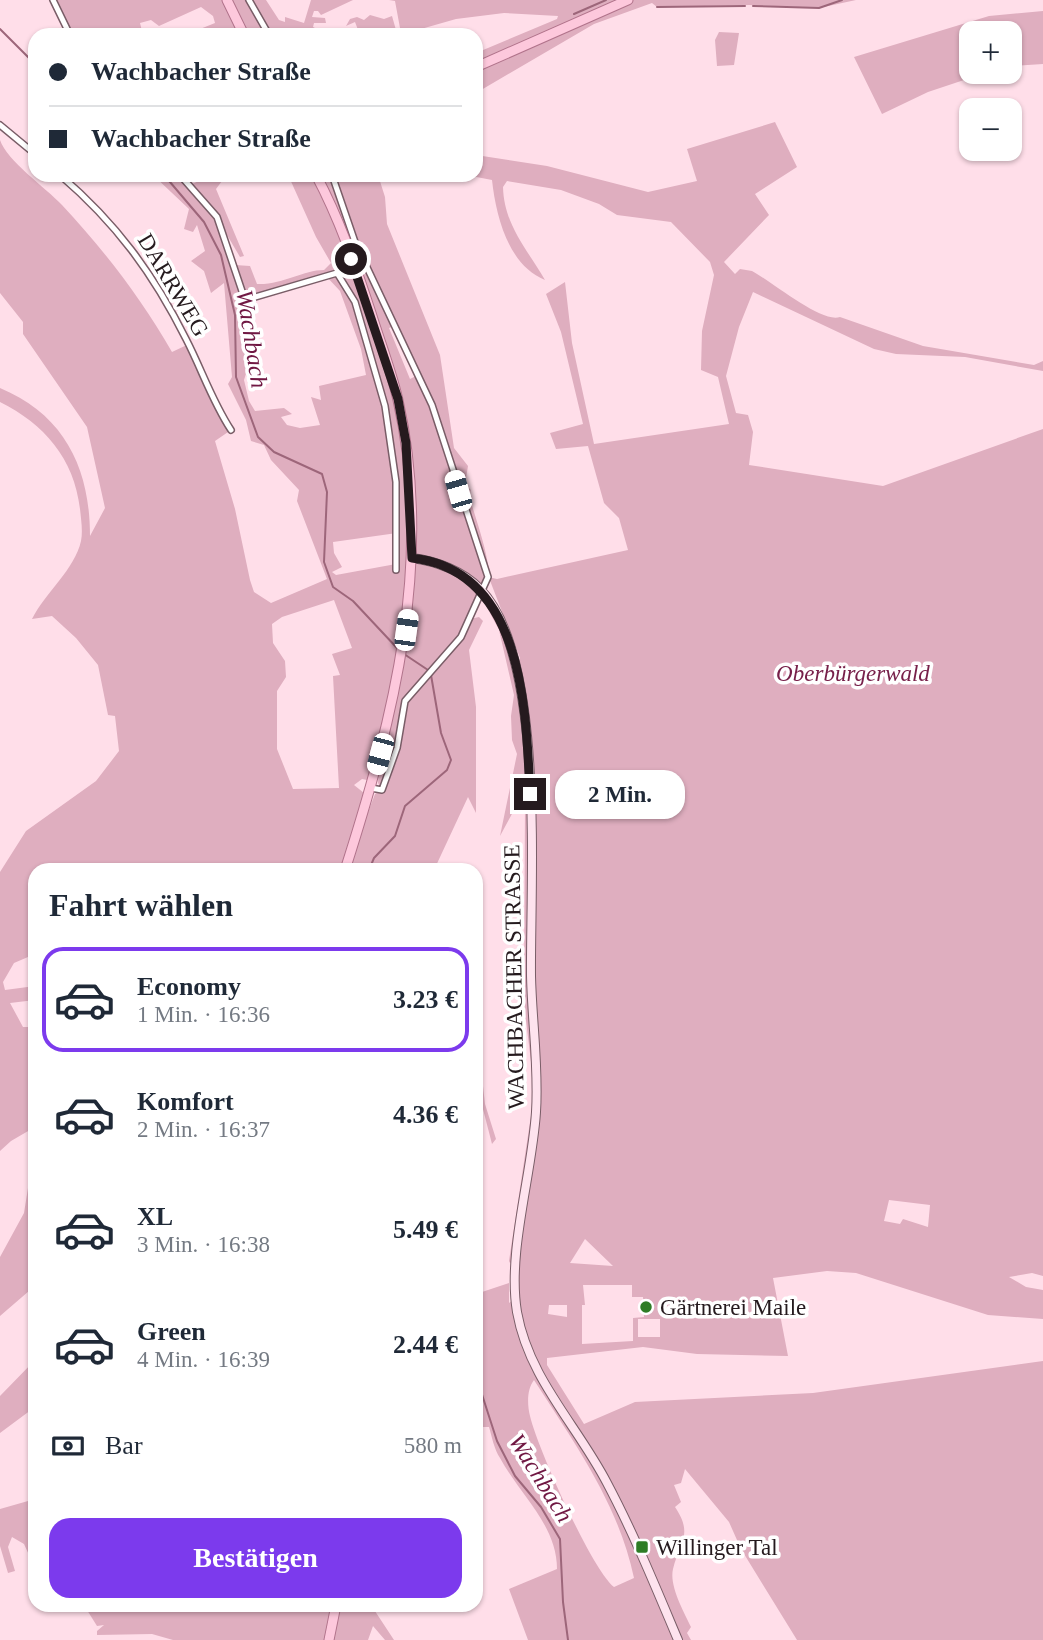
<!DOCTYPE html>
<html lang="de">
<meta charset="utf-8">
<style>
body{margin:0;font-family:"Times New Roman",serif;background:#f6f6f7;color:#1f2937;height:100vh;display:flex;flex-direction:column;font-size:26px;white-space:nowrap}
*{box-sizing:border-box;margin:0}
p{font-size:23px;color:#747a83}
.icon{flex:none;width:38px;height:38px;fill:none;stroke:currentColor;stroke-width:2;stroke-linecap:round;stroke-linejoin:round}
.map{position:relative;flex:1;overflow:hidden}
.details{position:absolute;left:28px;top:863px;width:455px;height:749px;display:flex;flex-direction:column;background:#fff;border-radius:21px;box-shadow:0 2px 5px #0004}
.details>*{flex:none}
.top-card{position:absolute;left:28px;top:28px;width:455px;height:154px;border-radius:21px;box-shadow:0 2px 5px #0004;display:grid;align-content:center;height:154px;padding:0 21px;background:#fff}
.tools{position:absolute;left:959px;top:21px;display:grid;gap:14px}
.tools a{display:grid;place-items:center;width:63px;height:63px;border-radius:14px;background:#fff;box-shadow:0 2px 5px #0004;font-size:35px}
.end{position:absolute;width:32px;height:32px;margin:-16px;border:9px solid #251a1e;background:#fff;box-shadow:0 0 0 4px #fff}
.from{border-radius:50%}
.bubble{position:absolute;height:49px;border-radius:21px;background:#fff;box-shadow:0 2px 5px #0004;font-size:23px;font-weight:700;line-height:49px;text-align:center}
.car{position:absolute;width:21px;height:42px;margin:-21px -10px;border-radius:9px;box-shadow:0 0 5px 2px #0007;background:linear-gradient(#fff 24%,#345 0 40%,#fff 0 76%,#345 0 86%,#fff 0)}
.top-card b{display:flex;align-items:center;gap:24px;height:66px;font-size:26px}
.top-card b+b{border-top:2px solid #e0e1e3}
.top-card i{width:18px;height:18px;background:#1f2937}
ul{padding:0;list-style:none}
li{display:flex;align-items:center;gap:21px;height:105px;margin:0 14px 10px;padding:0 7px;border:4px solid transparent;border-radius:21px}
li div{flex:1}
li b{display:block;font-size:26px}
li em{font-style:normal;font-weight:700}
li.active{border-color:#7c3aed}
li>.icon{width:63px;height:63px;stroke-width:1.5}
h2{padding:0 21px;font-size:32px;line-height:84px}
.pay{display:flex;align-items:center;gap:18px;height:77px;padding:0 21px;font-size:26px}
.pay p{margin-inline-start:auto}
.button{display:flex;gap:14px;margin-top:auto;padding:14px 21px}
.button a{flex:1;height:80px;border-radius:21px;background:#7c3aed;color:#fff;font-size:28px;font-weight:700;line-height:80px;text-align:center}
.map>svg:first-child{display:block}
</style>
<div class="map">
<svg width="1043" height="1640" viewBox="0 0 1043 1640">
<rect width="100%" height="100%" fill="#ffdee9"/>
<path fill="#dfaebf" fill-rule="evenodd" d="M 53,0 L 266,0 L 279,20 L 285,22 L 285,17 L 304,23 L 311,0 L 353,0 L 321,15 L 318,11 L 314,11 L 312,17 L 325,18 L 326,23 L 314,23 L 313,27 L 325,33 L 320,35 L 185,35 L 215,23 L 213,16 L 201,7 L 159,26 L 151,20 L 140,23 L 143,35 L 70,35 Z
M 389,0 L 856,0 L 819,8 L 749,5 L 657,7 L 652,3 L 594,24 L 476,93 L 476,53 L 557,19 L 558,16 L 504,13 L 456,19 L 400,35 L 360,35 L 355,22 L 346,26 L 350,19 L 357,17 L 364,20 L 370,15 L 384,19 L 392,16 L 396,30 L 400,28 L 395,1 Z
M 1043,11 L 1043,64 L 1010,66 L 1010,33 L 971,33 L 971,72 L 988,72 L 928,92 L 882,114 L 854,57 L 989,16 Z
M 719,32 L 739,33 L 734,65 L 717,66 L 715,40 Z
M 775,122 L 797,167 L 755,194 L 769,215 L 724,262 L 735,274 L 740,269 L 752,271 C 771,281 822,324 840,317 L 923,346 L 1034,365 L 1043,361 L 1043,371 L 965,357 L 896,354 L 874,349 L 753,292 L 739,327 L 726,376 L 736,413 L 748,415 L 753,432 L 749,465 L 883,486 L 1043,429 L 1043,1276 L 1032,1273 L 1009,1277 L 1026,1287 L 1043,1290 L 1043,1319 L 988,1315 L 856,1273 L 827,1271 L 773,1278 L 788,1356 L 697,1354 L 643,1347 L 547,1358 L 547,1365 L 584,1424 L 635,1402 L 813,1393 L 1043,1361 L 1043,1640 L 797,1640 L 741,1549 L 729,1522 L 685,1469 L 681,1483 L 674,1485 L 681,1502 L 675,1507 C 694,1535 679,1543 673,1569 C 669,1586 684,1612 691,1627 L 687,1633 L 691,1640 L 528,1640 L 509,1589 L 557,1569 C 557,1525 520,1495 500,1458 C 494,1449 492,1437 489,1427 L 476,1427 L 476,1294 L 509,1283 L 509,1303 L 515,1298 L 516,1259 L 510,1263 L 509,1261 L 532,1109 L 532,1070 L 524,1004 L 525,801 L 520,799 L 500,836 L 517,754 L 512,740 L 511,716 L 514,695 L 499,630 L 481,596 L 470,619 L 479,617 L 483,621 L 469,650 L 476,707 L 476,813 L 468,797 L 434,870 L 346,870 L 375,794 L 382,790 L 378,783 L 380,756 L 367,780 L 362,779 L 354,785 L 364,793 L 344,870 L 35,870 L 35,954 L 14,963 L 3,982 L 5,990 L 35,986 L 35,1000 L 10,1003 L 23,1027 L 35,1027 L 35,1127 L 11,1141 L 0,1151 L 0,872 L 26,831 L 96,781 L 119,751 L 115,716 L 108,715 L 98,665 L 76,638 L 52,616 L 32,619 C 45,593 75,569 81,541 C 83,531 81,519 80,509 C 74,458 44,424 0,402 L 0,388 C 65,415 90,469 90,536 L 105,508 L 87,427 L 23,334 L 23,322 L 0,293 L 0,140 C 7,161 45,187 62,205 C 104,250 141,298 172,352 L 189,344 L 231,430 L 215,441 L 235,509 L 250,580 L 254,592 L 271,603 L 327,579 L 297,501 L 299,490 L 271,460 L 264,445 L 251,441 L 246,420 L 228,384 L 232,377 L 224,283 L 211,293 L 204,271 L 191,261 L 205,251 L 197,225 L 193,232 L 184,229 L 189,209 L 153,175 L 180,175 L 190,185 L 212,175 L 219,175 L 222,181 L 216,189 L 244,256 L 240,257 L 220,223 L 235,265 L 250,266 L 257,284 C 283,285 303,270 324,270 L 331,263 L 316,237 L 289,177 L 282,175 L 309,175 L 315,179 L 316,175 L 378,175 L 385,197 L 387,224 L 440,355 L 454,448 L 468,466 L 465,484 L 471,490 L 469,496 C 474,513 492,564 488,577 L 497,579 L 628,550 L 619,518 L 604,503 L 588,446 L 556,449 L 550,433 L 583,424 L 561,332 L 546,294 L 565,282 L 572,343 L 594,444 L 729,424 L 718,377 L 701,370 L 702,331 L 714,275 L 710,262 L 671,222 L 617,215 L 599,204 L 561,190 L 507,181 L 503,187 C 504,225 527,249 545,280 C 508,265 496,216 492,180 L 466,175 L 476,175 L 476,155 L 547,166 L 648,192 L 697,181 L 687,149 ZM 326,276 L 340,291 L 361,349 L 366,375 L 319,386 L 321,400 L 311,397 L 320,425 L 300,428 L 287,425 L 281,417 L 292,414 L 284,408 L 255,411 L 249,401 L 244,380 L 250,361 L 246,300 ZM 394,326 L 418,375 L 410,379 L 389,328 ZM 397,533 L 396,564 L 336,575 L 332,572 L 342,567 L 334,553 L 333,542 ZM 489,578 L 520,658 L 519,675 L 495,612 L 483,591 ZM 334,600 L 352,648 L 332,654 L 340,675 L 333,676 L 339,788 L 293,789 L 277,749 L 277,691 L 286,677 L 285,661 L 273,643 L 272,624 L 282,617 ZM 889,1200 L 930,1205 L 928,1227 L 903,1219 L 900,1224 L 884,1221 ZM 585,1239 L 613,1266 L 570,1263 ZM 583,1285 L 632,1285 L 632,1297 L 643,1297 L 644,1317 L 633,1318 L 633,1341 L 582,1344 L 582,1305 L 585,1305 ZM 549,1305 L 567,1305 L 567,1317 L 548,1314 ZM 638,1319 L 660,1319 L 660,1337 L 638,1337 ZM 534,1380 C 575,1444 618,1503 634,1578 L 614,1587 C 592,1570 537,1447 530,1416 C 527,1404 527,1389 534,1380 Z
M 478,988 L 482,1077 L 485,1104 L 496,1139 L 492,1144 L 476,1082 Z
M 35,1144 L 35,1277 L 29,1291 L 0,1316 L 0,1257 L 24,1213 Z
M 35,1360 L 35,1407 L 0,1433 L 0,1396 Z
M 35,1499 L 35,1553 L 29,1555 L 24,1544 L 12,1537 L 8,1547 L 15,1571 L 8,1573 L 0,1546 L 0,1509 Z
M 107,1605 L 371,1605 L 394,1640 L 385,1640 L 373,1626 L 368,1640 L 173,1640 L 152,1634 L 97,1635 L 97,1631 L 104,1625 L 97,1626 L 87,1610 Z"/>
<g fill="none" stroke-linecap="round" stroke-linejoin="round">
<path stroke="#9d667a" stroke-width="2" d="M 753,6 L 819,8 L 842,0
M 657,7 L 745,6
M 574,14 L 606,0
M 0,29 L 35,64
M 164,175 L 204,222 L 221,255 L 235,315 L 236,377 L 258,437 L 274,452 L 322,474 L 327,492 L 324,562 L 333,587 L 353,601 L 397,648
M 404,654 L 428,670
M 369,870 L 374,858 L 395,836 L 405,806 L 447,770 L 451,760 L 441,733 L 431,675
M 476,1376 L 497,1441 L 515,1476 L 541,1507 L 560,1539 L 563,1602 L 568,1640"/>
<defs>
<path id="street" d="M 53,0 L 70,35
M 249,0 L 269,35
M 0,125 L 35,154
M 60,175 C 116,223 153,273 186,339 C 202,370 212,401 231,430
M 180,175 L 217,217 L 245,300 L 337,273 L 355,302 L 385,406 L 396,482 L 396,570
M 332,175 L 355,242 L 432,405 L 488,577 L 461,637 L 405,701 L 397,748 L 382,790 L 371,788"/>
<path id="secondary" d="M 412,558 C 436,561 463,571 480,589 C 546,656 530,884 531,976 C 532,1022 539,1067 536,1112 C 532,1175 507,1252 517,1312 C 529,1379 577,1425 607,1483 C 634,1534 656,1588 678,1640"/>
<path id="primary" d="M 227,0 L 244,35
M 476,67 L 628,0
M 316,175 C 339,218 356,267 371,313 C 380,342 391,370 398,400 C 434,560 394,717 345,870
M 329,1640 L 336,1605"/>
</defs>
<use href="#street" stroke="#795d67" stroke-width="8"/>
<use href="#secondary" stroke="#795d67" stroke-width="10"/>
<use href="#primary" stroke="#b1738b" stroke-width="11"/>
<use href="#street" stroke="#fff" stroke-width="5"/>
<use href="#secondary" stroke="#fee3ee" stroke-width="8"/>
<use href="#primary" stroke="#fdc8dc" stroke-width="9"/>
</g>
<g fill="none" stroke-linecap="round" stroke-linejoin="round">
<path stroke="#251a1e" stroke-width="9" d="M 351,259 L 398,399 L 406,443 L 412,558 C 523,570 526,708 530,794"/>
</g>
<g fill="#2e7c25" stroke="#fff" stroke-width="2.5">
<circle cx="646" cy="1307" r="7"/>
<rect x="635" y="1540" width="14" height="14" rx="3.5"/>
</g>
<g text-anchor="middle" dominant-baseline="central" stroke-width="7" stroke-linejoin="round" paint-order="stroke">
<g font-size="23" fill="#251a1e" stroke="#fff">
<text transform="translate(173 285) rotate(59)">DARRWEG</text>
<text transform="translate(514 977) rotate(-91)">WACHBACHER STRASSE</text>
</g>
<g font-size="23" font-style="italic" fill="#77204a" stroke="#fff">
<text x="853" y="673">Oberbürgerwald</text>
</g>
<g font-size="23" fill="#251a1e" stroke="#fff" text-anchor="start">
<text x="660" y="1307">Gärtnerei Maile</text>
<text x="656" y="1547">Willinger Tal</text>
</g>
<g font-size="24" font-style="italic" fill="#701843" stroke="#fff">
<text transform="translate(252 339) rotate(81)">Wachbach</text>
<text transform="translate(541 1478) rotate(58)">Wachbach</text>
</g>
</g>
</svg>
<div class="tools">
<a>+</a>
<a>−</a>
</div>
<i class="end from" style="left:351px;top:259px"></i>
<i class="end" style="left:530px;top:794px"></i>
<div class="bubble" style="left:555px;top:770px;width:130px">2 Min.</div>
<i class="car" style="left:458px;top:491px;rotate:344deg"></i>
<i class="car" style="left:406px;top:630px;rotate:8deg"></i>
<i class="car" style="left:380px;top:754px;rotate:195deg"></i>
<div class="top-card">
<b><i class="from"></i>Wachbacher Straße</b>
<b><i></i>Wachbacher Straße</b>
</div>
<section class="details">
<h2>Fahrt wählen</h2>
<ul>
<li class="active"><svg class="icon" aria-label="car" viewBox="0 0 24 24"><path d="M5 17H2v-5l4-1 3-4h7l3 4 3 1v5h-3M9 17h6M6 11h13"/><circle cx="7" cy="17" r="2"/><circle cx="17" cy="17" r="2"/></svg><div><b>Economy</b><p>1 Min. · 16:36</p></div><em>3.23 €</em></li>
<li><svg class="icon" aria-label="car" viewBox="0 0 24 24"><path d="M5 17H2v-5l4-1 3-4h7l3 4 3 1v5h-3M9 17h6M6 11h13"/><circle cx="7" cy="17" r="2"/><circle cx="17" cy="17" r="2"/></svg><div><b>Komfort</b><p>2 Min. · 16:37</p></div><em>4.36 €</em></li>
<li><svg class="icon" aria-label="car" viewBox="0 0 24 24"><path d="M5 17H2v-5l4-1 3-4h7l3 4 3 1v5h-3M9 17h6M6 11h13"/><circle cx="7" cy="17" r="2"/><circle cx="17" cy="17" r="2"/></svg><div><b>XL</b><p>3 Min. · 16:38</p></div><em>5.49 €</em></li>
<li><svg class="icon" aria-label="car" viewBox="0 0 24 24"><path d="M5 17H2v-5l4-1 3-4h7l3 4 3 1v5h-3M9 17h6M6 11h13"/><circle cx="7" cy="17" r="2"/><circle cx="17" cy="17" r="2"/></svg><div><b>Green</b><p>4 Min. · 16:39</p></div><em>2.44 €</em></li>
</ul>
<div class="pay"><svg class="icon" aria-label="cash" viewBox="0 0 24 24"><path d="M3 7h18v10H3z"/><circle cx="12" cy="12" r="2"/></svg>Bar<p>580 m</p></div>
<div class="button"><a>Bestätigen</a></div>
</section>
</div>
